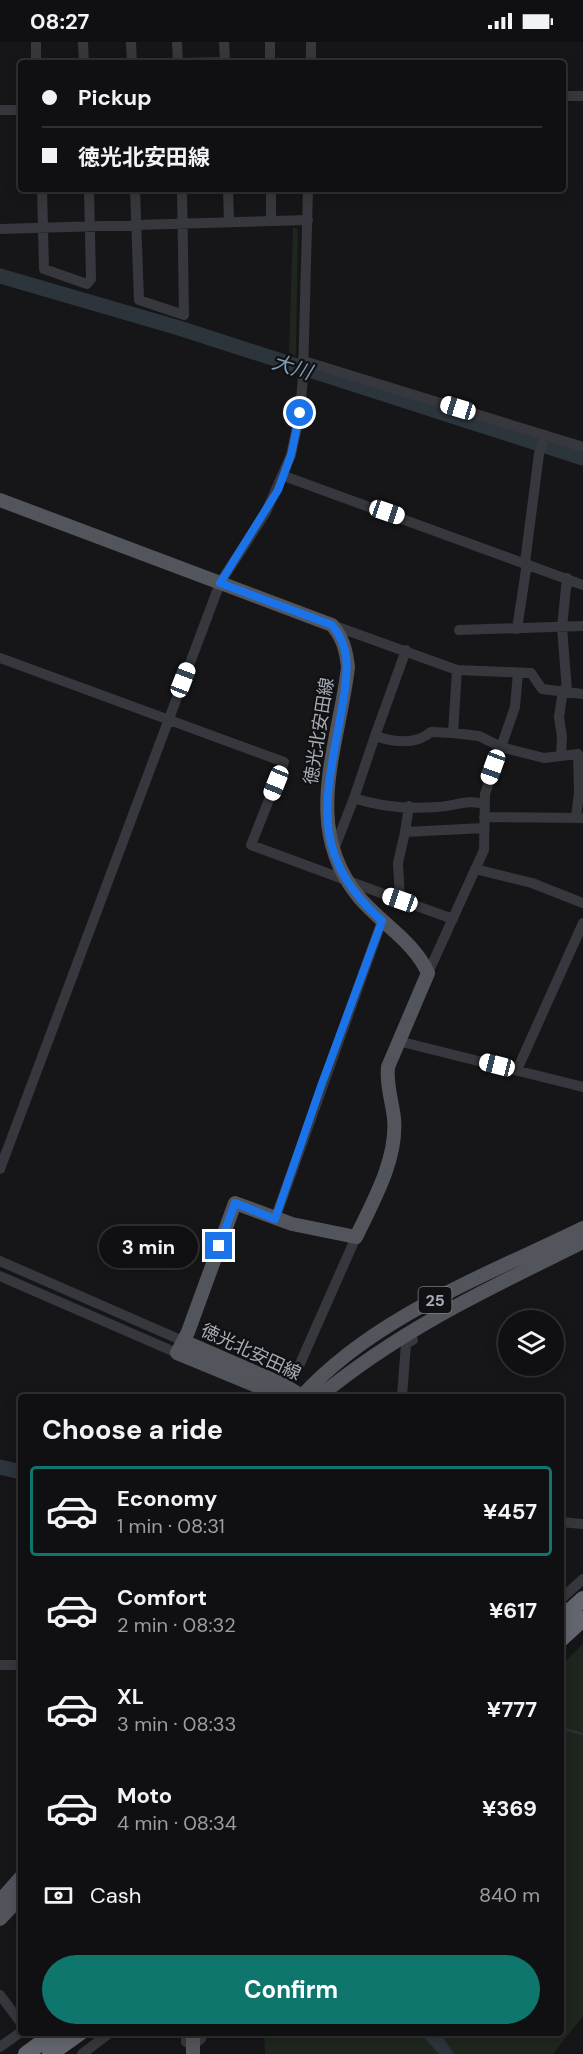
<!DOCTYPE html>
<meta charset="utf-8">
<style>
body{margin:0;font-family:"DM Sans","Noto Sans JP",sans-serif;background:#1e1e20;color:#f1f3f6;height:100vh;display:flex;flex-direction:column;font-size:22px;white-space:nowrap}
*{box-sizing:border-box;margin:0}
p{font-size:20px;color:#9c9d9f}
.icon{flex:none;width:33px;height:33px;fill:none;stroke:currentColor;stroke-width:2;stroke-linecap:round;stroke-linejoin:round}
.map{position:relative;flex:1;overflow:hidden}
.side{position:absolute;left:18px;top:1352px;width:546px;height:642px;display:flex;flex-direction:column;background:#101012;border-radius:6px;box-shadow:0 3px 15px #0003,0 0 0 2px #303032}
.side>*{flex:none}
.top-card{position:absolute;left:18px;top:18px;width:548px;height:132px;border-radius:6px;box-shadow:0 3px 15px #0003,0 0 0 2px #303032;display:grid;align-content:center;height:132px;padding:0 24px;background:#101012}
.tools{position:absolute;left:498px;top:1268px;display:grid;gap:12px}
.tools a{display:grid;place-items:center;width:66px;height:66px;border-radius:50%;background:#101012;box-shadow:0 3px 15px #0003,0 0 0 2px #303032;font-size:30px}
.end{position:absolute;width:27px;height:27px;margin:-14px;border:8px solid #1a73e8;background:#fff;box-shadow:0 0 0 3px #fff}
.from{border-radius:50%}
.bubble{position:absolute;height:42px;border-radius:21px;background:#101012;box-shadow:0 3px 15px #0003,0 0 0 2px #303032;font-size:20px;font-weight:700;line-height:42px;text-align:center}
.car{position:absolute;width:18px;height:36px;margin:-18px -9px;border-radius:8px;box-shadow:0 0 4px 2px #0007;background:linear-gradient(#fff 24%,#345 0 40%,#fff 0 76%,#345 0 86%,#fff 0)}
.top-card b{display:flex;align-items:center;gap:21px;height:57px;font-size:22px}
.top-card b+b{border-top:2px solid #303032}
.top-card i{width:15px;height:15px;background:#f1f3f6}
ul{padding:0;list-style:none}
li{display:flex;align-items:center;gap:18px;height:90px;margin:0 12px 9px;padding:0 12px;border:3px solid transparent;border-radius:6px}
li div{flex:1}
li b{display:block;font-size:22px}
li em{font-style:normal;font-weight:700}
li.active{border-color:#0f766e}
li>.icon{width:54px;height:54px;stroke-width:1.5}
h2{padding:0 24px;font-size:27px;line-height:72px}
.pay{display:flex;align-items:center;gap:15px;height:66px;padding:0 24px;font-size:22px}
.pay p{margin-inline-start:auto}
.button{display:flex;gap:12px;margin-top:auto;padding:12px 24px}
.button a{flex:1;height:69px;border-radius:36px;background:#0f766e;color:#fff;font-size:24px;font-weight:700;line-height:69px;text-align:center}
.status{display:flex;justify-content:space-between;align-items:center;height:42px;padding:0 30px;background:#101012;direction:ltr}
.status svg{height:16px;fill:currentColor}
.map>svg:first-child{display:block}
</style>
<div class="status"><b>08:27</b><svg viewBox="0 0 49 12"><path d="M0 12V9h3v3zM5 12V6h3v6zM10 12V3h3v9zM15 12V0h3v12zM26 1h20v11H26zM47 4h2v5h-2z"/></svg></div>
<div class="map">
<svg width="583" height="2012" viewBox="0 0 583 2012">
<rect width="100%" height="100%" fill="#161618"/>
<path fill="#1e261f" d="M 293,185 L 298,187 L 296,314 L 289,311 Z
M 583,1602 L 583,1974 L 553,2012 L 265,2012 L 264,1991 L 561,1990 L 561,1624 Z"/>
<path fill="#2c353c" d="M 420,1991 L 440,1991 L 454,2012 L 439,2012 Z"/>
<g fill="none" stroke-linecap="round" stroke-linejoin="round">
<path stroke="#2c353c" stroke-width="2" d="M 561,1686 L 583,1692"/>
<path stroke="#2c353c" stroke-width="15" d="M 0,234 L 179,286 L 583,416
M 0,1425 L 21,1430"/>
<path stroke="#37383d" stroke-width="10" d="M 36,0 L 36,21
M 83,0 L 84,21
M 131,0 L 132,21
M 177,0 L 178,21 L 225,20 L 224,0
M 270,0 L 270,21
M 311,21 L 311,0
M 562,54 L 583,54
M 0,68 L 21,68
M 42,147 L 44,227 L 87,242 L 91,237 L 89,147
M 135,147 L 139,258 L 184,273 L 182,147
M 228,147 L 229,180
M 271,147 L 271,179
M 0,187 L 308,178
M 304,319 L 583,405
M 284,434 L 583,543
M 525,520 L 539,412 L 545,393
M 567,536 L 562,585 L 567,649
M 332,583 L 457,628 L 531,631 L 542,647 L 583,652
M 517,587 L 527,521
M 459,588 L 583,584
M 406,608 L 375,694 C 393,700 416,703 431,690 L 453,691
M 0,616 L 284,720 L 251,803 L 400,858
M 518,631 L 515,665 L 501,705 L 544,716 L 578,712 L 579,751 L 576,775
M 561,714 L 562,695 L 559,675 L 563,648
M 354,756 L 375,694
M 484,775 L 583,776
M 405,790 L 409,764
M 333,810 L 354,756 C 380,765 411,767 438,765 C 456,764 467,757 484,762
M 475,827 L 532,841 L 583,861
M 453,877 L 400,858 L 398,821 L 405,790 L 484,786
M 428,931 L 484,808 L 485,752 L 501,705 L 479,694 L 453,691 L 457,628
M 398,999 L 583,1045
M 517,1028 L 583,881
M 0,1127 L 220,541 L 266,470 L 291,413 L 300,371 L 303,334 L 308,147
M 275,1177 L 382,879
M 0,1219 L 183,1299
M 0,1234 L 177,1311
M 295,1333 L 356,1195
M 402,1354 L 406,1302 L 413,1298
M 561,1480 L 583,1482
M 561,1557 L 583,1537
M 0,1623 L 21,1623
M 0,1953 L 21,1981
M 186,1990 L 186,2000 L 193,2003 L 201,1997 L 202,1990
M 0,2005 L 21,1990
M 82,2012 L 111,1990"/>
<path stroke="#53555c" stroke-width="14" d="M 0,458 L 332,583 C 343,596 346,608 348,625 C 339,704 301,784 358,854 C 380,881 414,899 428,931 L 388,1025 C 386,1043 392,1058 394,1076 C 398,1116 373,1160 356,1195 L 292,1182 L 235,1161 L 188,1290 L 177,1311 L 281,1354
M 183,1299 L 282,1342 L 302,1354
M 302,1354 C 375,1274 487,1233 583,1186
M 320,1354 C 403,1286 488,1247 583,1200
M 0,1859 L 21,1835
M 0,1877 L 21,1855
M 193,2012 L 193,1990"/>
<path stroke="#63666e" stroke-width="16" d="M 561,1577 L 583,1557
M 561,1597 L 583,1577
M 26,2012 L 56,1990
M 50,2012 L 81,1990"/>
</g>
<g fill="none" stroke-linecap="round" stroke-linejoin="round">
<path stroke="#1a73e8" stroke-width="8" d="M 219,1204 L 235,1161 L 275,1177 L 321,1044 L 382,879 C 301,806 330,746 344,653 C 348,627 350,605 332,583 L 220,541 L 278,448 L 291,413 L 300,371"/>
</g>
<g text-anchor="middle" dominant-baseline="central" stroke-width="4.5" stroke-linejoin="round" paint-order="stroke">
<rect fill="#111113" stroke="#7b7e86" stroke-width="1.5" x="418.5" y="1245" width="33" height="26" rx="4.5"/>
<g font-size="16" font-weight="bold" fill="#a8adb8">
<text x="435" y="1258">25</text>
</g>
<g font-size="18" fill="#a8adb8" stroke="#111113">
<text transform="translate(319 689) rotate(-81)">徳光北安田線</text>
<text transform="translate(251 1310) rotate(25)">徳光北安田線</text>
</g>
<g font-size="20" font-style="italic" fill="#7f9bb3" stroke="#111113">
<text transform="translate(292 325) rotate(17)">大川</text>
</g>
</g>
</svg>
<div class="tools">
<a><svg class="icon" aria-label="layers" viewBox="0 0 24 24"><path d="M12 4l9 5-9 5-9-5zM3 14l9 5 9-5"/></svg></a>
</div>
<i class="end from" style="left:300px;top:371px"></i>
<i class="end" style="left:219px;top:1204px"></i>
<div class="bubble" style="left:99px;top:1184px;width:99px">3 min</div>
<i class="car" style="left:458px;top:366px;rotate:287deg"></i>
<i class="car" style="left:387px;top:470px;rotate:109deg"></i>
<i class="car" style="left:183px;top:638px;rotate:21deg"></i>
<i class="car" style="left:493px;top:725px;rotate:200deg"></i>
<i class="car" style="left:276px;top:741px;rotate:202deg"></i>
<i class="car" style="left:400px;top:858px;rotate:289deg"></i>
<i class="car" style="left:497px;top:1023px;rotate:284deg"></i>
<div class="top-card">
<b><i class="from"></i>Pickup</b>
<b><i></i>徳光北安田線</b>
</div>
<section class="side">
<h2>Choose a ride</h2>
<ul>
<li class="active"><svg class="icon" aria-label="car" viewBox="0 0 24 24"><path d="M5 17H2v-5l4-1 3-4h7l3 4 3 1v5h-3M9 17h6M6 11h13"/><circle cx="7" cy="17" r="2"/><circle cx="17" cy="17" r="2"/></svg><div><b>Economy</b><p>1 min · 08:31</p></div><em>¥457</em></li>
<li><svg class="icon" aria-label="car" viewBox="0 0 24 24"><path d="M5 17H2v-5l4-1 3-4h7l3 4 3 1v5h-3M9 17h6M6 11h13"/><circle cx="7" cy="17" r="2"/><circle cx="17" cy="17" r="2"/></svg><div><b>Comfort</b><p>2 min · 08:32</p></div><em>¥617</em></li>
<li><svg class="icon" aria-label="car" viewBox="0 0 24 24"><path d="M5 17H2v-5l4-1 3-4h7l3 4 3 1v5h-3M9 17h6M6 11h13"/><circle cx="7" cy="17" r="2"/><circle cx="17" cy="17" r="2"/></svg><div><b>XL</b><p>3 min · 08:33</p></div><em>¥777</em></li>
<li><svg class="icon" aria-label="car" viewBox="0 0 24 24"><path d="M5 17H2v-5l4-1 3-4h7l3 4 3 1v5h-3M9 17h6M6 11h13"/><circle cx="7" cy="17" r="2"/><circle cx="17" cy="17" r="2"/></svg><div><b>Moto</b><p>4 min · 08:34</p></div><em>¥369</em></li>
</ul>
<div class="pay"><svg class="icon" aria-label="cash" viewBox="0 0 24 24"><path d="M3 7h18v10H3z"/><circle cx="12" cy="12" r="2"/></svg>Cash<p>840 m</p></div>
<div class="button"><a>Confirm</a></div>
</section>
</div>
